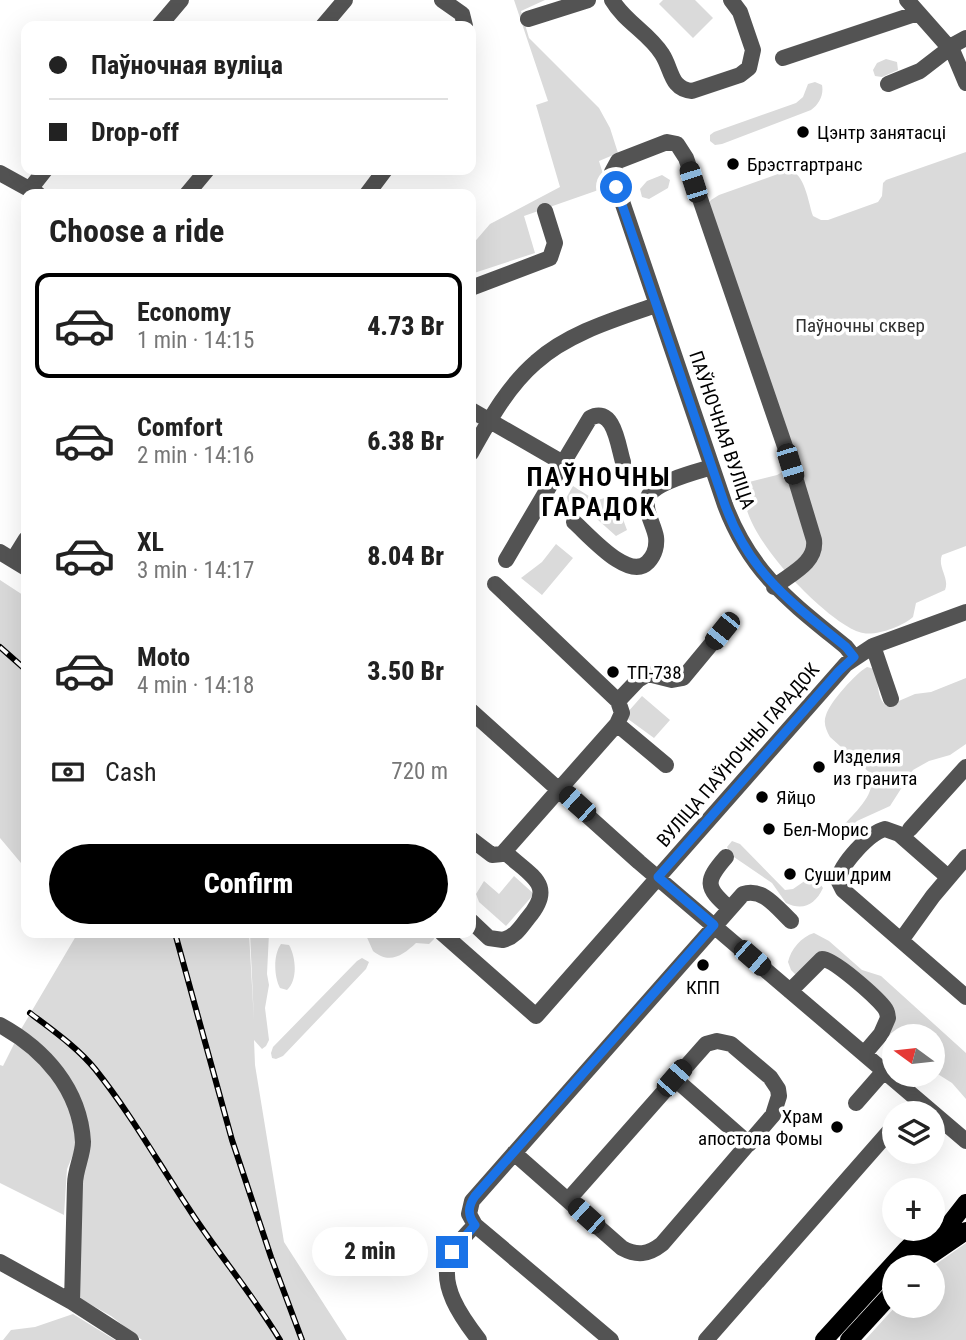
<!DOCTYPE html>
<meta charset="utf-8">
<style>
body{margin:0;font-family:"Roboto Condensed",sans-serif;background:#f6f6f6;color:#222;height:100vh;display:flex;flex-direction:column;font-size:26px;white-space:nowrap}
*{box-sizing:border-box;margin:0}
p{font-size:23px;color:#767676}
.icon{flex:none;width:38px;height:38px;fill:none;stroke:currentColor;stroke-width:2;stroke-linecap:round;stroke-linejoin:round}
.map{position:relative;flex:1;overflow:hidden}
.drawer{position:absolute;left:21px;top:189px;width:455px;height:749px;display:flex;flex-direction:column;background:#fff;border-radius:14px;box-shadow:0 7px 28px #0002}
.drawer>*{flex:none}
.top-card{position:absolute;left:21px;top:21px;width:455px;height:154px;border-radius:14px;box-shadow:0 7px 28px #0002;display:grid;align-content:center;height:154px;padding:0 28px;background:#fff}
.needle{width:46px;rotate:285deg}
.tools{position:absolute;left:882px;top:1024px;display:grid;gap:14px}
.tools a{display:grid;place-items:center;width:63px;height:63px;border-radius:50%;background:#fff;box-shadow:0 7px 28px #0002;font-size:35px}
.end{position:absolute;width:32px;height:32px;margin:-16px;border:9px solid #1a73e8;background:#fff;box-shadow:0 0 0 4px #fff}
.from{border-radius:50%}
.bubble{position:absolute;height:49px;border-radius:24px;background:#fff;box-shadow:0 7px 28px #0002;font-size:23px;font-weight:800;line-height:49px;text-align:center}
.car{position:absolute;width:21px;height:42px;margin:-21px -10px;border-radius:9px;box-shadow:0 0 5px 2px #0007;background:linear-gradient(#222 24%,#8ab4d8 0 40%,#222 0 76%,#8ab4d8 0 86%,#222 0)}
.top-card b{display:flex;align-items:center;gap:24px;height:66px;font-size:26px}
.top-card b+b{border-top:2px solid #e0e0e0}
.top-card i{width:18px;height:18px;background:#222}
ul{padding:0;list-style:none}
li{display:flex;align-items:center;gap:21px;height:105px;margin:0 14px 10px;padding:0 14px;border:4px solid transparent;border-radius:14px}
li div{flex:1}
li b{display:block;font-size:26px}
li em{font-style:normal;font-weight:800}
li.selected{border-color:#000}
li>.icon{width:63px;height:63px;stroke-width:1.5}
h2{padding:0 28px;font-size:32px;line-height:84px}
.pay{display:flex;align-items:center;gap:18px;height:77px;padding:0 28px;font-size:26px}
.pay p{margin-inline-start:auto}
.button{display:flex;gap:14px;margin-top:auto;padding:14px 28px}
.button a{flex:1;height:80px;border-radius:42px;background:#000;color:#fff;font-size:28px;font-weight:800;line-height:80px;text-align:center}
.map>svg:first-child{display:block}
</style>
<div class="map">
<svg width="966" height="1340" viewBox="0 0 966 1340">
<rect width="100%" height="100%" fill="#fff"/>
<path fill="#dadada" d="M 514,0 L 545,0 L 521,11 L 529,38 L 599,108 L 610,128 L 618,153 L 599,161 L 607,187 L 524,216 L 535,253 L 471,274 L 471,246 L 490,224 L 560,187 L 536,105 L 548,101 Z
M 663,0 L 695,0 L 713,18 L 693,38 L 659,4 Z
M 886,59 L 897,62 L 898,70 L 882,77 L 875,76 L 873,70 L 877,63 Z
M 815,82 L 822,85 C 824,95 819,104 811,110 L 722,144 L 715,145 L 710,141 L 710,135 L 714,132 L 796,103 L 803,97 L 808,84 Z
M 966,152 L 966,546 L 942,555 C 937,567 950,578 945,590 L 916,603 L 913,617 C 903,626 877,636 863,633 C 830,628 721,516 749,482 L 777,475 L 788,469 L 708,205 L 711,200 L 719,195 L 789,170 C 805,173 808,202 813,216 L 821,220 L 828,220 L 878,202 L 882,196 L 883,183 L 886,180 Z
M 662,175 L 670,180 L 668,188 L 649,199 L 642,197 L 640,189 L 647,181 Z
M 573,486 L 592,498 L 582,509 L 565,500 Z
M 614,495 L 627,530 L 616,536 L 588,511 L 598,500 Z
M 556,544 L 573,558 L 542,595 L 521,578 L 542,562 Z
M 0,580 L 26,597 L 26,869 L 0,838 Z
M 867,667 L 875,669 C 879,681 876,699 887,706 L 915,694 L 931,692 L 966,678 L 966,744 L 950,755 L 929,761 L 913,770 L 890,806 L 857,821 L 844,833 L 840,829 C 852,815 879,793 870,773 L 830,737 C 826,730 823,723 826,715 C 830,702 856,673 867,667 Z
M 642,696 L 670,720 L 654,738 L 628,719 L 627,713 Z
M 732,841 L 740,844 L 785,890 L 793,889 L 809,878 L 818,881 L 823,888 C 815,905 803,911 786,903 L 772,883 L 731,855 L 727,847 Z
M 514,876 L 534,894 L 506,926 L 479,902 L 476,894 L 484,881 L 499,894 Z
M 74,933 L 249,933 L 254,1021 L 250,933 L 269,933 L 267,974 L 269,985 L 265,1008 L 269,1040 L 266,1046 L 262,1049 L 254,1040 L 255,1065 L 284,1242 L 347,1340 L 142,1340 L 111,1316 L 79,1298 L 80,1173 L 86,1127 L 20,1031 L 76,936 Z
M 365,933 L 432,933 L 434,939 L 429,944 L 416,943 C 403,955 390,965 373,951 Z
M 814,933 L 829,941 L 862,970 L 881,976 L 966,1053 L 966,1099 L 952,1083 L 933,1071 L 933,1036 L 894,1036 L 894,1052 L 887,1037 L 888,1022 L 826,954 L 796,975 L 791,970 L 788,962 C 791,949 801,937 814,933 Z
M 281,944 L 289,945 C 296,957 298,980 287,990 L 280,988 C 274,977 273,955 281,944 Z
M 362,958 L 369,962 L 366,969 L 283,1056 L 276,1059 L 272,1058 L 271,1053 L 273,1047 L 357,961 Z
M 16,1040 L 27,1048 L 60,1085 L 73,1118 L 77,1145 L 67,1169 L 64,1215 L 0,1183 L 0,1065 L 3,1066 Z
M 966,1243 L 966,1340 L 865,1340 L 896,1306 L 933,1306 L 932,1267 Z
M 73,1314 L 115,1340 L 3,1340 L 11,1330 L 35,1327 Z"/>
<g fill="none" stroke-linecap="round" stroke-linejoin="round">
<path stroke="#535353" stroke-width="16" d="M 442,0 L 462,14 L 465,26
M 612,0 C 625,22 649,33 662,54 C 672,69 670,89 692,91 L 740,75 L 749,68 L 753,50 L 740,12 L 731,0
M 907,0 L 953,52 L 966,83
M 528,19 L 588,0
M 159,26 L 181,0
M 323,26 L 345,0
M 783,58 L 918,13
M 888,84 L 920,71 L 955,44 L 966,38
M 0,173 L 38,194
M 30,189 L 45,170
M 187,194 L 207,170
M 367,194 L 385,170
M 471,288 L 550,258 L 555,243 L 545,211
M 471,410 L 563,463 L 590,418 C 614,405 618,446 623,462
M 471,453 C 489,421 507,387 536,362 C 568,333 616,319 656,305
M 574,522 C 589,535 629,582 648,562 C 655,555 657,545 656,537 C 654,524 642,508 649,495 C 658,481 696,472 712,467
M 0,552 L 26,568
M 13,560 L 26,539
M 506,560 L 563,463
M 495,584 L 618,701 L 622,713 L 617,724
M 774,587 C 790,574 817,563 814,540 L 791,464 L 686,158 L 677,144 L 667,142 L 618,161 L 612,172 L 725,505 C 751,574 791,602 846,647 L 854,657
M 873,646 L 891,699
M 618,701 L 638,680 L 648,674 L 672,680 L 683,678 L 722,631
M 471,711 L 639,862 L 966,1141
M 910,829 L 966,767
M 471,839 L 492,855 L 502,854 L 617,724 L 666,765
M 726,857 C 705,881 705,887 729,908
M 948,877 L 899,834 L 885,829 C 869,833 841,864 838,880 L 843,890 L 966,997
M 471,921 L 489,938 L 503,940 C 515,937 521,927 528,918 C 557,884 530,876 505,852
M 442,933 L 536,1016 L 846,664 L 873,646 L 966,612
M 902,939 L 933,896 L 966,857
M 790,991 L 822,959 C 834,959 875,996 884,1007 C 888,1012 887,1013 888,1018 L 881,1034 L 864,1054
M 0,1025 C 44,1049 80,1089 83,1142 C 83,1155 75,1170 75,1184 C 74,1223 73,1262 72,1302
M 674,1078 L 749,1144
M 856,1103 L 884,1071
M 514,1153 L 622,1248 C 637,1256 648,1255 662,1244 L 773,1115 L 779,1096 L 778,1089 L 770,1077 L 731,1044 L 717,1041 L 706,1044 L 568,1200
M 475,1225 C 467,1234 456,1244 451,1255 C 437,1284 462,1318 479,1340
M 0,1262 L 72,1302 L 131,1340
M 611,1340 L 475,1225 L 469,1214 L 472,1201 L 743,894 C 763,887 778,909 791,921
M 706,1340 L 894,1126"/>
<path stroke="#000" stroke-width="18" d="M 932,1254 L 966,1231
M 916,1267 L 966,1203
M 824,1340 L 906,1250 L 929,1228
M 849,1340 L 894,1291"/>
<defs>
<path id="rail" d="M 0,647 L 26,670
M 175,933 L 232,1140 L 271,1257 L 302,1340
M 30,1013 C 52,1030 77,1047 95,1069 C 131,1114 159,1164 191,1212 C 219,1255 253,1295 280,1340"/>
</defs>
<use href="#rail" stroke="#000" stroke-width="6"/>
<use href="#rail" stroke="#fff" stroke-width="3.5" stroke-dasharray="10" stroke-linecap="butt"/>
</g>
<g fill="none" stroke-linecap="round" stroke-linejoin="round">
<path stroke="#1a73e8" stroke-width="9" d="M 452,1252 L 475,1225 C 467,1215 468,1206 475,1196 L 714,925 L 658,877 L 839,671 L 854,657 L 846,647 C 791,602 750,574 725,505 L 616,187"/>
</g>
<g fill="#000" stroke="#fff" stroke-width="2.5">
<circle cx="803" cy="132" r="7"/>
<circle cx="733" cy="164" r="7"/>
<circle cx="613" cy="672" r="7"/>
<circle cx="819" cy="767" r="7"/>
<circle cx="762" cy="797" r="7"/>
<circle cx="769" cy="829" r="7"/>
<circle cx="790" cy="874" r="7"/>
<circle cx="703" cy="965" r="7"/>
<circle cx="837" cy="1127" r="7"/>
</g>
<g text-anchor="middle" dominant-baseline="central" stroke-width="7" stroke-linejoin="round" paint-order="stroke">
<g font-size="19" fill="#000" stroke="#fff" text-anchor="start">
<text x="817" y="132">Цэнтр занятасці</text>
<text x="747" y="164">Брэстгартранс</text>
<text x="627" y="672">ТП-738</text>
<text x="833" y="756">Изделия<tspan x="833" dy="22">из гранита</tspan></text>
<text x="776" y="797">Яйцо</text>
<text x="783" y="829">Бел-Морис</text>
<text x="804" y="874">Суши дрим</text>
<text x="703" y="987" text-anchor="middle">КПП</text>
<text x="823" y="1116" text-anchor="end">Храм<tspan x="823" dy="22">апостола Фомы</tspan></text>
</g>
<g font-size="19" fill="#313131" stroke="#fff">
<text x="860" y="325">Паўночны сквер</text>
</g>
<g font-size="19" fill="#000" stroke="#fff">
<text transform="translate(722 430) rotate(71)">ПАЎНОЧНАЯ ВУЛІЦА</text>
<text transform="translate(738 755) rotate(-49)">ВУЛІЦА ПАЎНОЧНЫ ГАРАДОК</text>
</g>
<g font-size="26" font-weight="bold" letter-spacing="2" fill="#000" stroke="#fff">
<text x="599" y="477">ПАЎНОЧНЫ<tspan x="599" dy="30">ГАРАДОК</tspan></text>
</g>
</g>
</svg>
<div class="tools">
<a><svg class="needle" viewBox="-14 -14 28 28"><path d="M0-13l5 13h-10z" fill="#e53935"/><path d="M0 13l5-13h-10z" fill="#767676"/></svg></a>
<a><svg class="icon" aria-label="layers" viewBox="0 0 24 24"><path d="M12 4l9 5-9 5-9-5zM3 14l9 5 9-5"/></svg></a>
<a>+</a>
<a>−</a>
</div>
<i class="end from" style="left:616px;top:187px"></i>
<i class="end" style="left:452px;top:1252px"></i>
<div class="bubble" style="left:312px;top:1227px;width:116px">2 min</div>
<i class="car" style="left:693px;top:182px;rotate:342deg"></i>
<i class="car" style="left:790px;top:464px;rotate:163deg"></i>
<i class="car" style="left:722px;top:631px;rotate:219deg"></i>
<i class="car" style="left:577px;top:804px;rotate:312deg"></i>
<i class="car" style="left:752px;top:958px;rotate:131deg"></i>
<i class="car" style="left:674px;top:1078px;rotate:41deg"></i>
<i class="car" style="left:586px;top:1216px;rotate:312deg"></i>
<div class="top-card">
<b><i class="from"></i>Паўночная вуліца</b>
<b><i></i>Drop-off</b>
</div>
<section class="drawer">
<h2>Choose a ride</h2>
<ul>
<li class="selected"><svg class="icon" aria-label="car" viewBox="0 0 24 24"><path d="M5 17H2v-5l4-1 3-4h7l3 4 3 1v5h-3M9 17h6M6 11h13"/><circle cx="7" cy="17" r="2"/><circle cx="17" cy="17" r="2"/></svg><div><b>Economy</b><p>1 min · 14:15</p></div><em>4.73 Br</em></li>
<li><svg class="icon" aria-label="car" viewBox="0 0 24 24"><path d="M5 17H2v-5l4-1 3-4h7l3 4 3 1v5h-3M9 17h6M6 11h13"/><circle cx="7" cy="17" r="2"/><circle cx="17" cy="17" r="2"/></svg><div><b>Comfort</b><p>2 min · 14:16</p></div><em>6.38 Br</em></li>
<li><svg class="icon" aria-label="car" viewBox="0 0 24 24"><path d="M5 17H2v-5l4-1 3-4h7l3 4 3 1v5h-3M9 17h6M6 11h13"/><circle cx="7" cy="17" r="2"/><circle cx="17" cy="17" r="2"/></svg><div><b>XL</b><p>3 min · 14:17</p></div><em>8.04 Br</em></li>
<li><svg class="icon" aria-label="car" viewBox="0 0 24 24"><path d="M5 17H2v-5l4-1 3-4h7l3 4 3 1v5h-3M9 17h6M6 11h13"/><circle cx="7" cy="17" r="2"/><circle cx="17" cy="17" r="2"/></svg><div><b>Moto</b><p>4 min · 14:18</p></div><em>3.50 Br</em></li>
</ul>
<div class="pay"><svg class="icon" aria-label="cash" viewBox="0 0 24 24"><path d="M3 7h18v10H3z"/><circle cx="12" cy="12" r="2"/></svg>Cash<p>720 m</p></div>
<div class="button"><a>Confirm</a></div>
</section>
</div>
